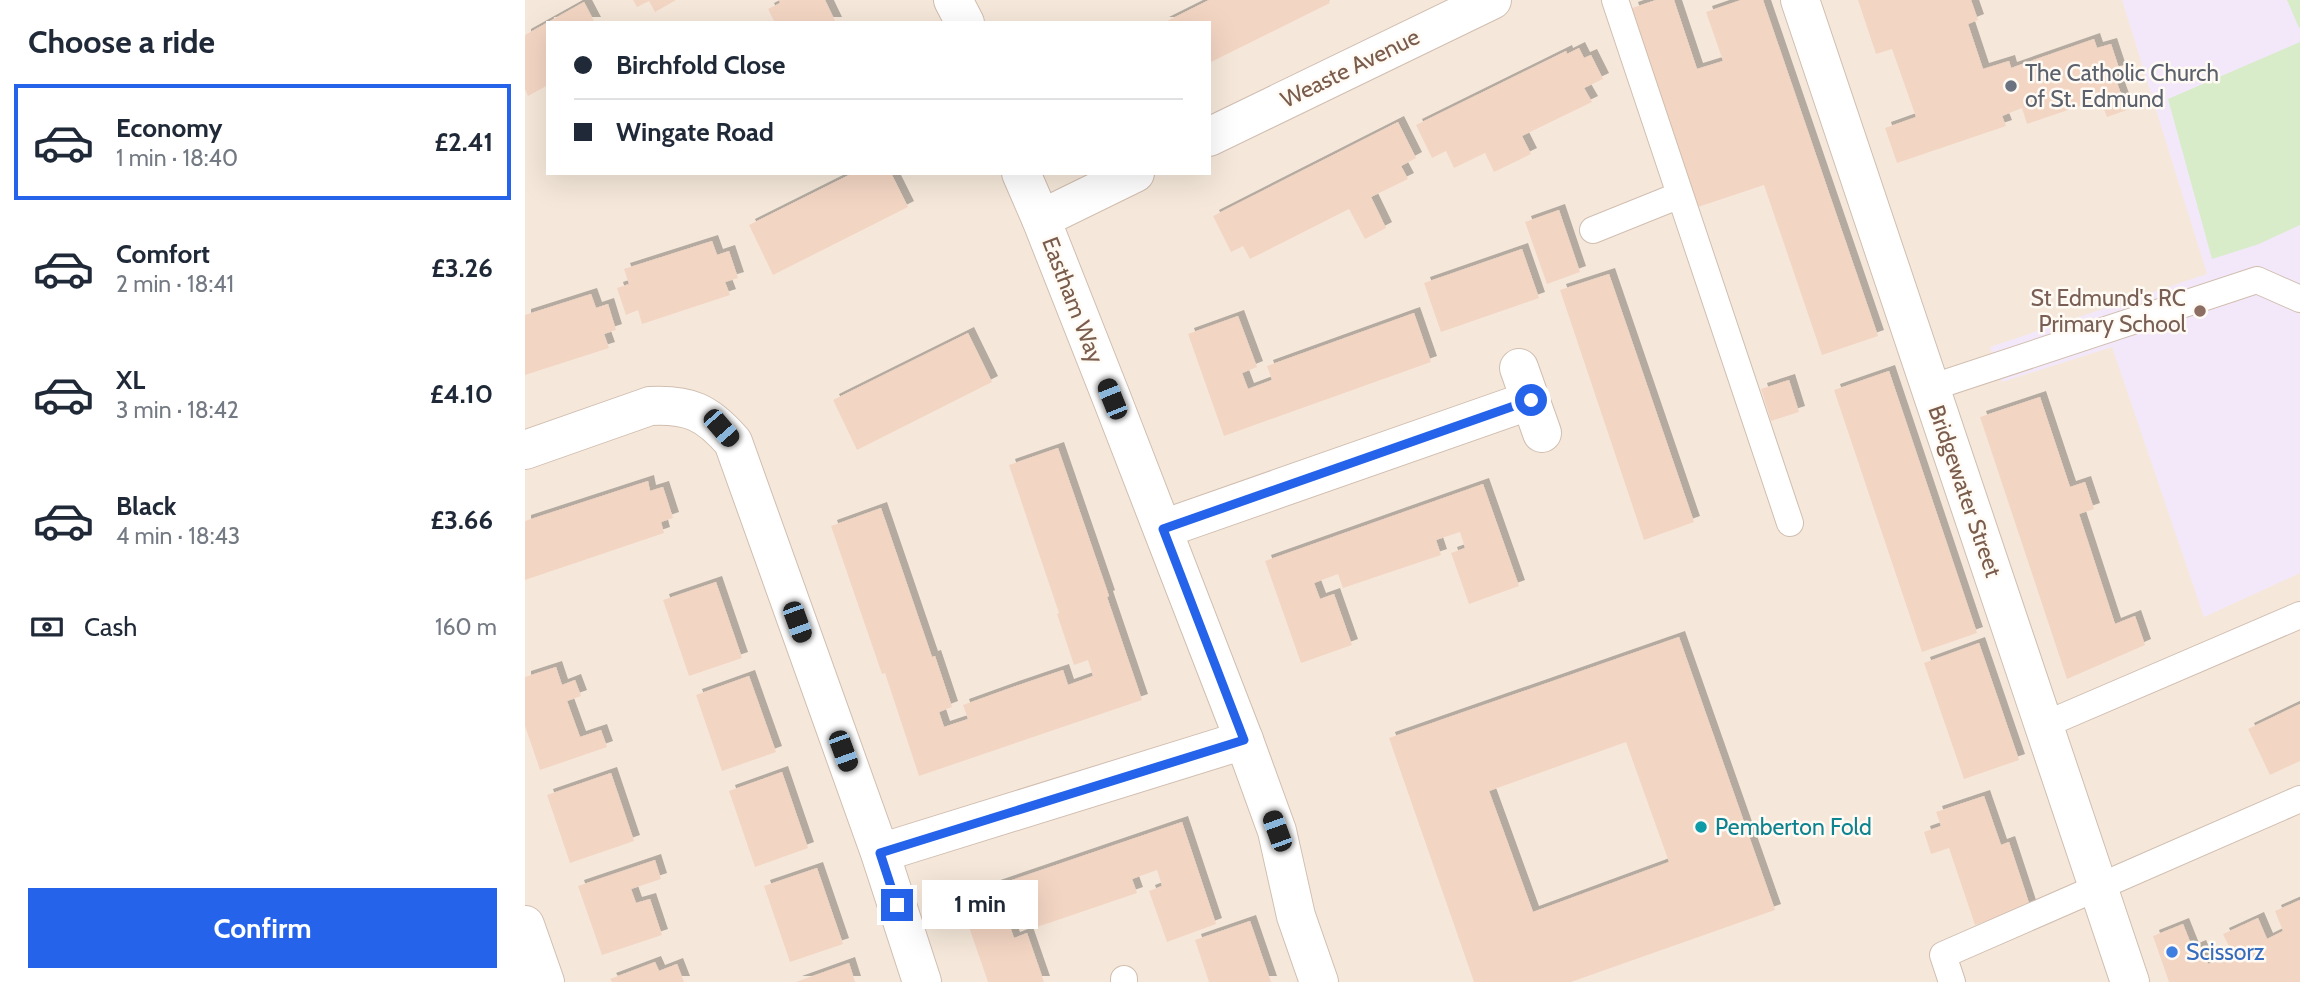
<!DOCTYPE html>
<meta charset="utf-8">
<style>
body{margin:0;font-family:Cabin,sans-serif;background:#f6f6f7;color:#1f2937;height:100vh;display:flex;flex-direction:column;font-size:26px;white-space:nowrap}
*{box-sizing:border-box;margin:0}
p{font-size:23px;color:#747a83}
.icon{flex:none;width:38px;height:38px;fill:none;stroke:currentColor;stroke-width:2;stroke-linecap:round;stroke-linejoin:round}
.map{position:relative;flex:1;overflow:hidden}
.sheet{display:flex;flex-direction:column;background:#fff;width:525px}
.sheet>*{flex:none}
.guide{position:absolute;left:21px;top:21px;width:665px;height:154px;border-radius:0px;box-shadow:0 7px 28px #0002;display:grid;align-content:center;height:154px;padding:0 28px;background:#fff}
.end{position:absolute;width:32px;height:32px;margin:-16px;border:9px solid #2563eb;background:#fff;box-shadow:0 0 0 4px #fff}
.from{border-radius:50%}
.bubble{position:absolute;height:49px;border-radius:0px;background:#fff;box-shadow:0 7px 28px #0002;font-size:23px;font-weight:700;line-height:49px;text-align:center}
.car{position:absolute;width:21px;height:42px;margin:-21px -10px;border-radius:9px;box-shadow:0 0 5px 2px #0007;background:linear-gradient(#222 24%,#8ab4d8 0 40%,#222 0 76%,#8ab4d8 0 86%,#222 0)}
.guide b{display:flex;align-items:center;gap:24px;height:66px;font-size:26px}
.guide b+b{border-top:2px solid #e0e1e3}
.guide i{width:18px;height:18px;background:#1f2937}
ul{padding:0;list-style:none}
li{display:flex;align-items:center;gap:21px;height:116px;margin:0 14px 10px;padding:0 14px;border:4px solid transparent;border-radius:0px}
li div{flex:1}
li b{display:block;font-size:26px}
li em{font-style:normal;font-weight:700}
li.active{border-color:#2563eb}
li>.icon{width:63px;height:63px;stroke-width:1.5}
h2{padding:0 28px;font-size:32px;line-height:84px}
.pay{display:flex;align-items:center;gap:18px;height:77px;padding:0 28px;font-size:26px}
.pay p{margin-inline-start:auto}
.cta{display:flex;gap:14px;margin-top:auto;padding:14px 28px}
.cta a{flex:1;height:80px;border-radius:0px;background:#2563eb;color:#fff;font-size:28px;font-weight:700;line-height:80px;text-align:center}
main{display:flex;flex:1;min-height:0}
.map>svg:first-child{display:block}
</style>
<main>
<section class="sheet">
<h2>Choose a ride</h2>
<ul>
<li class="active"><svg class="icon" aria-label="car" viewBox="0 0 24 24"><path d="M5 17H2v-5l4-1 3-4h7l3 4 3 1v5h-3M9 17h6M6 11h13"/><circle cx="7" cy="17" r="2"/><circle cx="17" cy="17" r="2"/></svg><div><b>Economy</b><p>1 min · 18:40</p></div><em>£2.41</em></li>
<li><svg class="icon" aria-label="car" viewBox="0 0 24 24"><path d="M5 17H2v-5l4-1 3-4h7l3 4 3 1v5h-3M9 17h6M6 11h13"/><circle cx="7" cy="17" r="2"/><circle cx="17" cy="17" r="2"/></svg><div><b>Comfort</b><p>2 min · 18:41</p></div><em>£3.26</em></li>
<li><svg class="icon" aria-label="car" viewBox="0 0 24 24"><path d="M5 17H2v-5l4-1 3-4h7l3 4 3 1v5h-3M9 17h6M6 11h13"/><circle cx="7" cy="17" r="2"/><circle cx="17" cy="17" r="2"/></svg><div><b>XL</b><p>3 min · 18:42</p></div><em>£4.10</em></li>
<li><svg class="icon" aria-label="car" viewBox="0 0 24 24"><path d="M5 17H2v-5l4-1 3-4h7l3 4 3 1v5h-3M9 17h6M6 11h13"/><circle cx="7" cy="17" r="2"/><circle cx="17" cy="17" r="2"/></svg><div><b>Black</b><p>4 min · 18:43</p></div><em>£3.66</em></li>
</ul>
<div class="pay"><svg class="icon" aria-label="cash" viewBox="0 0 24 24"><path d="M3 7h18v10H3z"/><circle cx="12" cy="12" r="2"/></svg>Cash<p>160 m</p></div>
<div class="cta"><a>Confirm</a></div>
</section>
<div class="map">
<svg width="1775" height="982" viewBox="0 0 1775 982">
<defs>
<filter id="shadow"><feDropShadow dx="6" dy="-6" stdDeviation="0" flood-color="#0004"/></filter>
</defs>
<rect width="100%" height="100%" fill="#fdf6ec"/>
<path fill="#f5e8da" fill-rule="evenodd" d="M 0,0 L 1775,0 L 1775,982 L 0,982 ZM 23,23 L 684,23 L 684,173 L 23,173 Z"/>
<path fill="#f3e8fa" d="M 1597,0 L 1775,0 L 1775,573 L 1679,617 L 1587,347 L 1477,382 L 1465,347 L 1682,274 Z"/>
<path fill="#d8ecc9" d="M 1762,0 L 1775,0 L 1775,27 L 1774,28 Z
M 1775,42 L 1775,225 L 1734,244 L 1687,259 L 1643,99 Z"/>
<path fill="#f3d5c3" fill-rule="evenodd" filter="url(#shadow)" d="M 108,0 L 151,0 L 130,12 L 124,1 L 112,7 Z
M 254,0 L 300,0 L 311,23 L 250,23 L 243,9 L 255,3 Z
M 684,0 L 803,0 L 805,3 L 684,63 L 684,23 L 638,23 Z
M 1131,0 L 1149,0 L 1172,69 L 1198,61 L 1181,12 L 1216,0 L 1238,0 L 1353,336 L 1297,355 L 1239,185 L 1173,207 L 1107,8 Z
M 1333,0 L 1446,0 L 1453,20 L 1443,24 L 1458,69 L 1484,61 L 1486,68 L 1569,39 L 1572,48 L 1586,44 L 1595,71 L 1588,72 L 1602,110 L 1582,117 L 1575,99 L 1502,124 L 1497,108 L 1477,116 L 1481,126 L 1372,163 L 1360,128 L 1391,117 L 1367,49 L 1351,54 Z
M 59,2 L 70,23 L 23,23 L 23,85 L 3,96 L 0,89 L 0,35 Z
M 1054,48 L 1059,58 L 1066,55 L 1078,79 L 1059,88 L 1067,102 L 997,136 L 1006,154 L 969,172 L 960,153 L 929,168 L 921,151 L 907,158 L 891,125 L 1041,51 L 1042,54 Z
M 873,122 L 891,158 L 876,166 L 883,179 L 846,197 L 861,228 L 840,239 L 824,209 L 725,259 L 718,246 L 706,252 L 688,216 Z
M 328,173 L 366,173 L 383,207 L 248,275 L 224,225 Z
M 1034,210 L 1055,272 L 1022,284 L 1000,222 Z
M 187,241 L 192,255 L 204,251 L 213,278 L 200,282 L 205,295 L 117,324 L 113,310 L 101,315 L 92,288 L 104,284 L 99,269 Z
M 997,249 L 1014,298 L 916,332 L 899,283 Z
M 1084,274 L 1169,522 L 1119,540 L 1035,290 Z
M 66,294 L 71,308 L 83,304 L 91,330 L 79,334 L 84,348 L 0,375 L 0,315 Z
M 889,313 L 906,362 L 699,436 L 663,334 L 713,316 L 732,367 L 717,373 L 723,389 L 747,380 L 742,366 Z
M 443,333 L 467,382 L 332,450 L 308,400 Z
M 1364,371 L 1452,633 L 1397,652 L 1309,390 Z
M 1264,380 L 1274,412 L 1246,421 L 1236,389 Z
M 1515,397 L 1545,487 L 1560,482 L 1569,509 L 1554,514 L 1590,624 L 1610,616 L 1620,645 L 1542,679 L 1455,417 Z
M 533,448 L 584,596 L 582,597 L 617,700 L 394,776 L 360,673 L 357,674 L 306,526 L 356,508 L 407,657 L 410,656 L 427,707 L 414,712 L 419,727 L 443,719 L 438,705 L 488,687 L 538,670 L 543,685 L 568,676 L 563,660 L 549,665 L 532,614 L 534,613 L 484,465 Z
M 123,481 L 125,491 L 138,487 L 148,518 L 136,522 L 139,533 L 0,580 L 0,521 Z
M 958,484 L 994,586 L 944,604 L 926,553 L 940,548 L 935,532 L 911,540 L 916,555 L 818,588 L 813,574 L 789,583 L 795,599 L 809,594 L 827,645 L 776,663 L 740,561 Z
M 191,582 L 217,658 L 164,676 L 138,600 Z
M 1154,637 L 1250,910 L 1046,982 L 949,982 L 864,738 ZM 1101,742 L 1144,862 L 1008,912 L 964,791 Z
M 1454,643 L 1494,760 L 1439,779 L 1399,663 Z
M 31,667 L 37,685 L 50,680 L 56,696 L 42,701 L 55,737 L 76,730 L 82,747 L 15,770 L 0,726 L 0,677 Z
M 224,676 L 251,752 L 197,771 L 171,695 Z
M 1775,704 L 1775,761 L 1745,775 L 1723,729 Z
M 257,772 L 283,848 L 230,867 L 204,791 Z
M 86,773 L 109,841 L 45,863 L 22,795 Z
M 1459,796 L 1476,845 L 1484,842 L 1505,906 L 1450,925 L 1424,848 L 1406,854 L 1399,832 L 1416,826 L 1411,812 Z
M 657,822 L 691,924 L 642,942 L 624,891 L 637,886 L 632,870 L 607,879 L 612,893 L 512,927 L 508,913 L 483,921 L 489,938 L 502,933 L 519,982 L 463,982 L 434,898 Z
M 130,860 L 136,879 L 106,889 L 111,903 L 125,899 L 137,935 L 77,955 L 53,886 Z
M 292,868 L 318,944 L 265,962 L 239,886 Z
M 1775,900 L 1775,982 L 1644,982 L 1628,936 L 1658,924 L 1668,949 L 1675,946 L 1683,964 L 1707,953 L 1698,934 L 1733,918 L 1742,939 L 1758,931 L 1750,911 Z
M 725,921 L 746,982 L 684,982 L 670,940 Z
M 130,962 L 134,971 L 152,964 L 159,982 L 87,982 L 85,979 Z
M 324,963 L 330,982 L 271,982 Z"/>
<g fill="none" stroke-linecap="round" stroke-linejoin="round">
<defs>
<path id="service" d="M 1090,0 L 1265,523
M 1068,230 L 1155,195
M 1405,388 L 1732,280 L 1775,299
M 1519,725 L 1775,615
M 599,979 L 599,982
M 1427,982 L 1418,955 L 1775,799"/>
<path id="minor" d="M 1275,0 L 1605,982
M 684,137 L 967,0
M 516,219 L 610,173
M 994,368 L 1017,433
M 0,450 L 125,406 C 164,404 182,412 208,442 L 355,853 L 397,982
M 638,529 L 1006,400
M 355,853 L 719,740
M 0,925 L 20,982"/>
<path id="tertiary" d="M 428,0 L 440,23
M 496,173 L 516,219 L 587,399 L 719,740 L 752,831 L 771,916 L 794,982"/>
</defs>
<use href="#service" stroke="#d1beb0" stroke-width="28"/>
<use href="#minor" stroke="#d1beb0" stroke-width="40"/>
<use href="#tertiary" stroke="#d1beb0" stroke-width="40"/>
<use href="#service" stroke="#fff" stroke-width="26"/>
<use href="#minor" stroke="#fff" stroke-width="38"/>
<use href="#tertiary" stroke="#fff" stroke-width="38"/>
</g>
<g fill="none" stroke-linecap="round" stroke-linejoin="round">
<path stroke="#2563eb" stroke-width="9" d="M 372,905 L 355,853 L 719,740 L 638,529 L 1006,400"/>
</g>
<circle fill="#6b7280" stroke="#fffaf3" stroke-width="2.5" cx="1486" cy="86" r="7"/>
<circle fill="#8d6e63" stroke="#fffaf3" stroke-width="2.5" cx="1675" cy="311" r="7"/>
<circle fill="#0f9aa8" stroke="#fffaf3" stroke-width="2.5" cx="1176" cy="827" r="7"/>
<circle fill="#3f7fe0" stroke="#fffaf3" stroke-width="2.5" cx="1647" cy="952" r="7"/>
<g text-anchor="middle" dominant-baseline="central" stroke-width="5" stroke-linejoin="round" paint-order="stroke">
<g font-size="23" fill="#7a5c4d" stroke="#fffaf3">
<text transform="translate(825 68) rotate(-26)">Weaste Avenue</text>
<text transform="translate(548 300) rotate(69)">Eastham Way</text>
<text transform="translate(1440 491) rotate(71)">Bridgewater Street</text>
</g>
<g font-size="23" fill="#5b616d" stroke="#fffaf3" text-anchor="start">
<text x="1500" y="73">The Catholic Church<tspan x="1500" dy="26">of St. Edmund</tspan></text>
</g>
<g font-size="23" fill="#785e54" stroke="#fffaf3" text-anchor="end">
<text x="1661" y="298">St Edmund's RC<tspan x="1661" dy="26">Primary School</tspan></text>
</g>
<g font-size="23" fill="#0d838f" stroke="#fffaf3" text-anchor="start">
<text x="1190" y="827">Pemberton Fold</text>
</g>
<g font-size="23" fill="#366cbe" stroke="#fffaf3" text-anchor="start">
<text x="1661" y="952">Scissorz</text>
</g>
</g>
</svg>
<i class="end from" style="left:1006px;top:400px"></i>
<i class="end" style="left:372px;top:905px"></i>
<div class="bubble" style="left:397px;top:880px;width:116px">1 min</div>
<i class="car" style="left:587px;top:399px;rotate:338deg"></i>
<i class="car" style="left:196px;top:428px;rotate:139deg"></i>
<i class="car" style="left:272px;top:622px;rotate:160deg"></i>
<i class="car" style="left:318px;top:751px;rotate:160deg"></i>
<i class="car" style="left:752px;top:831px;rotate:340deg"></i>
<div class="guide">
<b><i class="from"></i>Birchfold Close</b>
<b><i></i>Wingate Road</b>
</div>
</div>
</main>
